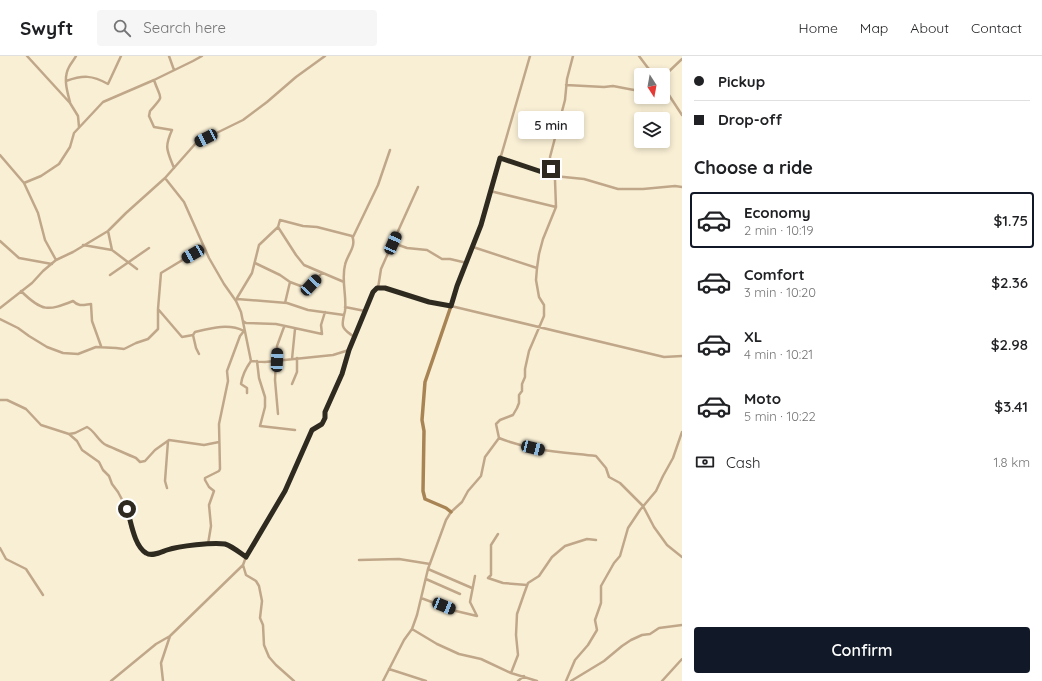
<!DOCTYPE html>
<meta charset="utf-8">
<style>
body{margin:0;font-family:Quicksand,sans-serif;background:#f6f6f6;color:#202124;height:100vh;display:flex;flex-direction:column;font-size:15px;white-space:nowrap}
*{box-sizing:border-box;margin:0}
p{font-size:13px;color:#757577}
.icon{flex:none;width:22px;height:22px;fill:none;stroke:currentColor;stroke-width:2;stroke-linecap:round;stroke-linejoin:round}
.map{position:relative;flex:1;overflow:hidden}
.side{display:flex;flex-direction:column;background:#fff;width:360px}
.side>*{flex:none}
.top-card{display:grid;align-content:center;height:88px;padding:0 12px;background:#fff}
.needle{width:26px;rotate:169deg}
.buttons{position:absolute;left:634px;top:12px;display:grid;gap:8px}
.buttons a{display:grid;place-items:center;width:36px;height:36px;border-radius:4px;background:#fff;box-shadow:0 2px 6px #0003;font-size:20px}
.end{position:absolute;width:18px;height:18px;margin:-9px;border:5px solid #2e2a20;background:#fff;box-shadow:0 0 0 2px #fff}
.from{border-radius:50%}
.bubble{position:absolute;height:28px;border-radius:4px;background:#fff;box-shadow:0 2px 6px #0003;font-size:13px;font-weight:600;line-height:28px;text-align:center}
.car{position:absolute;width:12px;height:24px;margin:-12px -6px;border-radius:5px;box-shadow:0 0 3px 1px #0007;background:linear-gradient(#222 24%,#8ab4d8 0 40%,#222 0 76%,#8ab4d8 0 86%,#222 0)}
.top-card b{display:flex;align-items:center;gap:14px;height:38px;font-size:15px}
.top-card b+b{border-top:1px solid #e0e0e0}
.top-card i{width:10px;height:10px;background:#202124}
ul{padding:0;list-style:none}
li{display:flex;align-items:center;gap:12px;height:56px;margin:0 8px 6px;padding:0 4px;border:2px solid transparent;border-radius:4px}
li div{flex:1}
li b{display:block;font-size:15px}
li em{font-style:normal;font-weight:600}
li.current{border-color:#111827}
li>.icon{width:36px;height:36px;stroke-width:1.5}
h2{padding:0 12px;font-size:18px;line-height:48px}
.pay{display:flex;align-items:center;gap:10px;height:44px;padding:0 12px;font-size:15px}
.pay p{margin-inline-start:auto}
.cta{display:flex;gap:8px;margin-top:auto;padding:8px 12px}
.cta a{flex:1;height:46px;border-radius:4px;background:#111827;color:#fff;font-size:16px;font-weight:600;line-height:46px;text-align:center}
header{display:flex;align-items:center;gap:24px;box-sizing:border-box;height:56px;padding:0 20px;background:#fff;border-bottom:1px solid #e0e0e0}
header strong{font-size:19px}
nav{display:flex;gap:22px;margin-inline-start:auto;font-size:14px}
.search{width:280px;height:36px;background:#f6f6f6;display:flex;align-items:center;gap:10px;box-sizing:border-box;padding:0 14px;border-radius:4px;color:#757577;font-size:15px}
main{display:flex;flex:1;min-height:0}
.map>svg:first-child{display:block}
</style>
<header>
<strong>Swyft</strong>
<div class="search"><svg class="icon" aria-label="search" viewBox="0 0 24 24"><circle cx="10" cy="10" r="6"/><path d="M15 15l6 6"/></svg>Search here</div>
<nav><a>Home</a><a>Map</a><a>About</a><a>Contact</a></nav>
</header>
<main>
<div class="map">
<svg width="682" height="625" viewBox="0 0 682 625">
<rect width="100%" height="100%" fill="#f9efd5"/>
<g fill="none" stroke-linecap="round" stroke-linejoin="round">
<path stroke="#c0a789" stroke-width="2.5" d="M 27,0 L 70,47 L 78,60 L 79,71
M 169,0 L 174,14
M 573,0 L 567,23 L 565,44 L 550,101 L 551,113 L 554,120 L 584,123 L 618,133 L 643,133 L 675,130 L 682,131
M 639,0 L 648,12 L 655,19
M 663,21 L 682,3
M 154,24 C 161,45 165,38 150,55 L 149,60 L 154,71 L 172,74 C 164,92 167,94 174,112
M 66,25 C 83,19 92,19 108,28 L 121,0
M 566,29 L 604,31 L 613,30 L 634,34 L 641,32
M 663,30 L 682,59
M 70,46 C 67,35 63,22 69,11 C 71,7 74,4 76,0
M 0,99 L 24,127
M 165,122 L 184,146 L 209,202 L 224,228 L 236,245 L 241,256 L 251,305 L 265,306 L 333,299 L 349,294
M 490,135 L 556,151
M 278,171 L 296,199 L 304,209 L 344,226
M 108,175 L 112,194 L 137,213
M 353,181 L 378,129 L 390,94
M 0,185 L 19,202 L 52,208
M 393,187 L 407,192 L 427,194 L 442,203 L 450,203 L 467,207
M 83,189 L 112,194
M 473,191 L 537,212
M 56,204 L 45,184 L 38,157 L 24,127 L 41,120 L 59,108 L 70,91 L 74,77 L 103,46 L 154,24 L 193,5 L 202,0
M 255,207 L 280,219 L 290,226
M 110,219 L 149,192
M 378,232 L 381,213 L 385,204 L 418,131
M 21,235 C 42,256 48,255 73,245 C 79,251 83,249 91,248 L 92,265 L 101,290
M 237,242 L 252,217 L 259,189 L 278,171 L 280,164 L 303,170 L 317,171 L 352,180 C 357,190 347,199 345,209 C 341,224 347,240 345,255 C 344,259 342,266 343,270 C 344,275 351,278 354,281
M 237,243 L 287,247 L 308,254 L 344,259
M 285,247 L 290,226 L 306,232 L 311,229 L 322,217
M 451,250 L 664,301 L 682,300
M 345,251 L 365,255
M 0,252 L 32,227 L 43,215 L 56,204 L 73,196 L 108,175 L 126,157 L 165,122 L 196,87 L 243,64 L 267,46 L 296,21 L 325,0
M 0,263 L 18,272 L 29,280 L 47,291 L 63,297 L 78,298 L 96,291 L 116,292 L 124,293 L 136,287 L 148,283 L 158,273 L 158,253
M 243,265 L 246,267 L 276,268 L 322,278 L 321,269 L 325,256
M 193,279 L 182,281 L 158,253 L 161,217 L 204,191
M 199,298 L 196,292 L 193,279 L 195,276 C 211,272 229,267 244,275 L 240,280 L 227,315 L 228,325 L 219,368 L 220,413 L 219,415 L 205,422 L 205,424 L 209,431 L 214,435 L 209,449 L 211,470 L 208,488 L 226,488 L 246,501
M 292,303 L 295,273
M 276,304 L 275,324 L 278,358
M 277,304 L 277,290 L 284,271
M 257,305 L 259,322 L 265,341 L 265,351 L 260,370 L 295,374
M 292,328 L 297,316 L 297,302
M 247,337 L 247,332 L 241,328 C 242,320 246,312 251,305
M 0,344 L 7,344 L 26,353 L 41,369 L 69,378 L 75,377 L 87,371 C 95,375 98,385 106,389 C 116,393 126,398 136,402 L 140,406 L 145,405 L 155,394 L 169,384 L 204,389 L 219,386
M 69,378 L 77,385 L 82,394 L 99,406 L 103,414 L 109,420 L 112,428 L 118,436 L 127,453 L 131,473 L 138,487 L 146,497 L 158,498 L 175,491 L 208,488
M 499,382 C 531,395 562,396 596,400 L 606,412 L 609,421 L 620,427 L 643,450 L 654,471 L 667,489 L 682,501
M 167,432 L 165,425 L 168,385
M 498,478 L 491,489 L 491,519 L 488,522 L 503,527 L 527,529
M 0,492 L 6,503 L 26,513 L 43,539
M 359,504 L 399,503 L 430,508
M 428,513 L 472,532
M 475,520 L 470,546 L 477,560
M 426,523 L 460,538
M 421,542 L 456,555 L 477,560
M 412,573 L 437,588 L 459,598 L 481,603 L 511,617 L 537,625
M 389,613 L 426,625
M 511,617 L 518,599 L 516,579 L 517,558 L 524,538 L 528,527 L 539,520 L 552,501 L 565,490 L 587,483 L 596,484
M 111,625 L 156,588 L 170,580
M 163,625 L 161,607 L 170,580 L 243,509
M 294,625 L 276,609 L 269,601 L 264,589 L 263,569 L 260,562 L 262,545 L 259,530 L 256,525 L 246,519 L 243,509 L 247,498 L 285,435 L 312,374 L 322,368 L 325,362 L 325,356 L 342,318 L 349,294 L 373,236 L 377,232 L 385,232 L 429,246 L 451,250 L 457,230 L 481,169 L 530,0
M 383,625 L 404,584 L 412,573 L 417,559 L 428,513 L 446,464 L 451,456 L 462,446 L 468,435 L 481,420 L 485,401 L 499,382 L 496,368 L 500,364 L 513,359 L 517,352 L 519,347 L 519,339 L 522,335 L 522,328 L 525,321 L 525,313 L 529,295 L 544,260 L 544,249 L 539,241 L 536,224 L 537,212 L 539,198 L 543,183 L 556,151 L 555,124 L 554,120 L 499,102
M 518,625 L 524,620
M 566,625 L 575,604 L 588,589 L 597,574 L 595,564 L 601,547 L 601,530 L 614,507 L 620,500 L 628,472 L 640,454 L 656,435 L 663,420 L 673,402 L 682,376
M 571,625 L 604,605 L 622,590 L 631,584 L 642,579 L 650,578 L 659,572 L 682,569
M 662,625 L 682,603"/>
<path stroke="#a88455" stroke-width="3.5" d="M 451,456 L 446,452 L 425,443 L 423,435 L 424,375 L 422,364 L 425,326 L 451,250"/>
</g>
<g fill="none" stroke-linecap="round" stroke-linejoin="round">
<path stroke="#2e2a20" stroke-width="5" d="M 127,453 C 131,465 134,490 146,497 C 152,501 161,496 167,494 C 179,490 213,486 225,488 C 232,490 240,497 246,501 L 285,435 L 312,374 L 322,368 L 325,362 L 325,356 L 342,318 L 349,294 L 373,236 L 377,232 L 385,232 L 429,246 L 451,250 L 457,230 L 481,169 L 500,102 L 554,120 L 551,113"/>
</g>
</svg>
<div class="buttons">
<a><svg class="needle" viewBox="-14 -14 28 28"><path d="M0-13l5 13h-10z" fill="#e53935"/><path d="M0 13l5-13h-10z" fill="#757577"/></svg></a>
<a><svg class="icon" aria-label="layers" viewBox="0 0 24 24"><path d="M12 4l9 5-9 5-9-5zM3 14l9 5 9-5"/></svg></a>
</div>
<i class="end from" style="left:127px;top:453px"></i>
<i class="end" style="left:551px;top:113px"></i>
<div class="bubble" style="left:518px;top:55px;width:66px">5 min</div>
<i class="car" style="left:206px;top:82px;rotate:244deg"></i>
<i class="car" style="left:393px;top:187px;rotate:24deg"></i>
<i class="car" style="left:193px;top:198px;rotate:240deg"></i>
<i class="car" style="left:311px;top:229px;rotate:43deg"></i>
<i class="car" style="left:277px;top:304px;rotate:2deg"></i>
<i class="car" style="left:533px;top:392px;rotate:104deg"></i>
<i class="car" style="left:444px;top:550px;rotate:112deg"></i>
</div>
<section class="side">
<div class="top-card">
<b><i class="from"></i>Pickup</b>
<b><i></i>Drop-off</b>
</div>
<h2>Choose a ride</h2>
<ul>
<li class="current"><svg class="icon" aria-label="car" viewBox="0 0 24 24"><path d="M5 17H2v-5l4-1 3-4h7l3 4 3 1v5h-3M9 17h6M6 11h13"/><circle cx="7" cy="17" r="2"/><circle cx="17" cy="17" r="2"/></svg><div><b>Economy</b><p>2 min · 10:19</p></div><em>$1.75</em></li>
<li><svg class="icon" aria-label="car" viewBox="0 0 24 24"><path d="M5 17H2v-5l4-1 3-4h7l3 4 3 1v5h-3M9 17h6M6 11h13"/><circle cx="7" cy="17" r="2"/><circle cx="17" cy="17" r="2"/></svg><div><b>Comfort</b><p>3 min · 10:20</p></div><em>$2.36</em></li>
<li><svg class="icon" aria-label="car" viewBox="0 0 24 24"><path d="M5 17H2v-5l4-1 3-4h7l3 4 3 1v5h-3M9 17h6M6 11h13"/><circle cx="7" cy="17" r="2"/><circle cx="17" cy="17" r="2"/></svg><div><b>XL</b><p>4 min · 10:21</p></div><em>$2.98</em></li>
<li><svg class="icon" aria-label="car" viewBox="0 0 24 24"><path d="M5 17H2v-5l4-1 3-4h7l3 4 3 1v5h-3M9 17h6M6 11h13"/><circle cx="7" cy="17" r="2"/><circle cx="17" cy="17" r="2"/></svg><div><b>Moto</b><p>5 min · 10:22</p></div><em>$3.41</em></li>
</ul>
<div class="pay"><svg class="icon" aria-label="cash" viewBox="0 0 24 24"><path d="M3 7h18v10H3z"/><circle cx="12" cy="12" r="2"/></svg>Cash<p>1.8 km</p></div>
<div class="cta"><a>Confirm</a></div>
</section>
</main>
